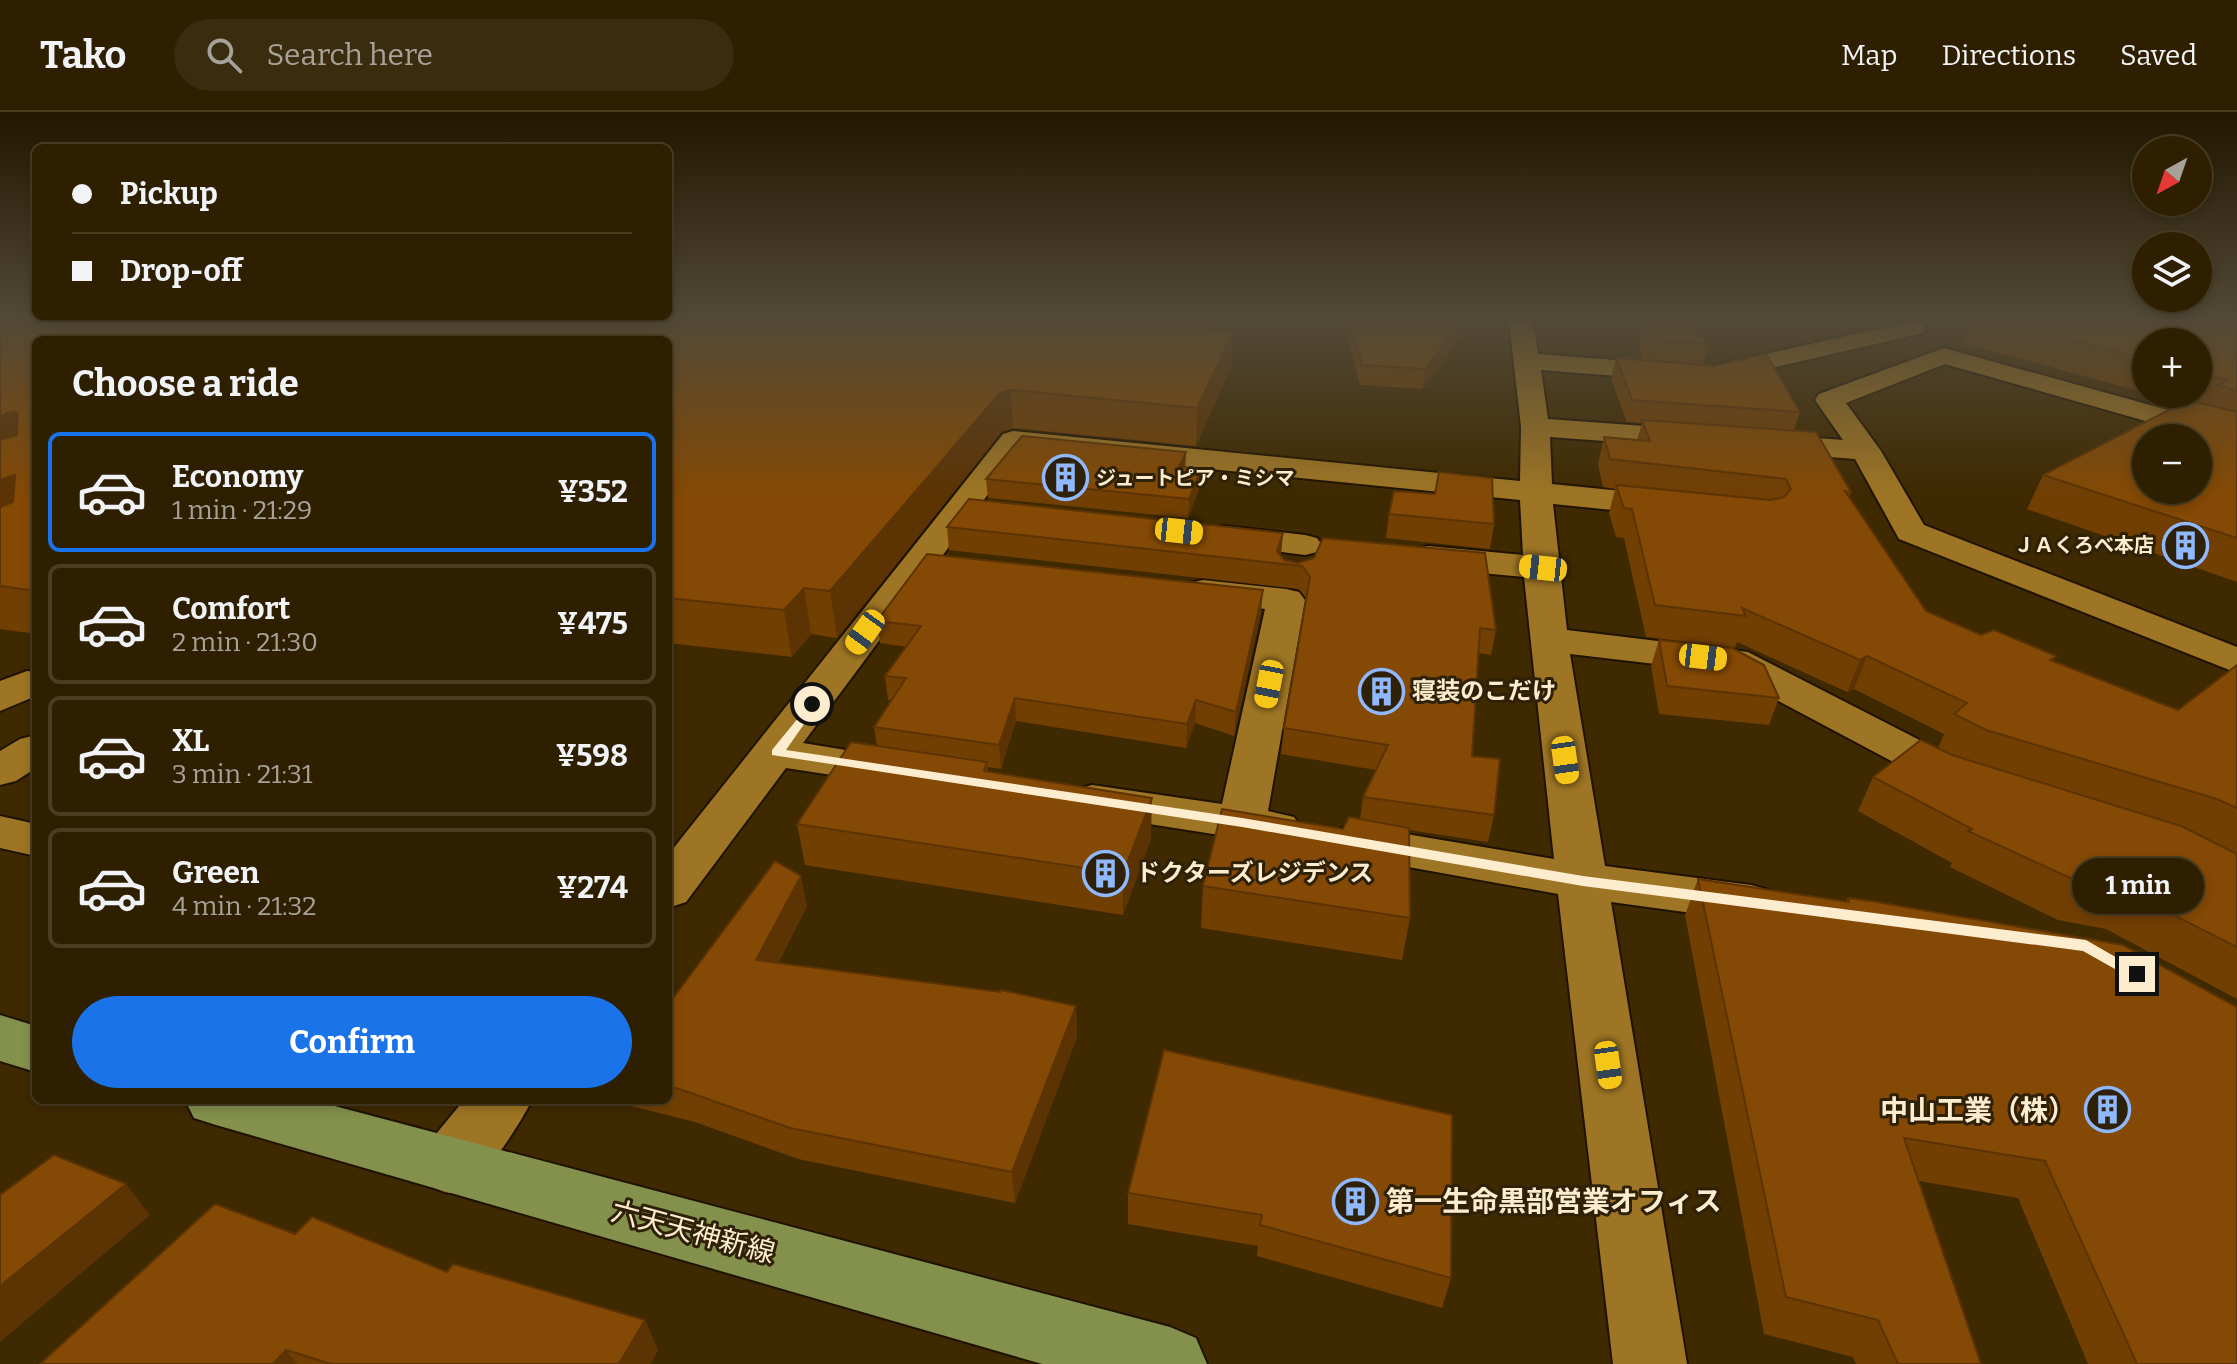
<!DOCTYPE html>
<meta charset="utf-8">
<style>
body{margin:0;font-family:Bitter,"Noto Sans JP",serif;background:#3a2c0f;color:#f1f3f6;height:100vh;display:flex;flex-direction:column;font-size:30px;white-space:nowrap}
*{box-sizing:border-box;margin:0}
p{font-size:26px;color:#a7a299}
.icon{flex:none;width:44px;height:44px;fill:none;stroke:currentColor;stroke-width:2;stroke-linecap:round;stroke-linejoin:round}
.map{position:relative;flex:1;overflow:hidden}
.panel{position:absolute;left:32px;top:224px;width:640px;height:768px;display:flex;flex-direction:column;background:#2e1f00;border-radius:12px;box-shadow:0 4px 12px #0003,0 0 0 2px #493d22}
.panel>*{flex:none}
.top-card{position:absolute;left:32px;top:32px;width:640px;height:176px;border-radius:12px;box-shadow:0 4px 12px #0003,0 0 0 2px #493d22;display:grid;align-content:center;height:176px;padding:0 40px;background:#2e1f00}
.needle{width:52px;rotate:220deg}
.buttons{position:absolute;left:2132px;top:24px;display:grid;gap:16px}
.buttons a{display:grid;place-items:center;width:80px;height:80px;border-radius:50%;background:#2e1f00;box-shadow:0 4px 12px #0003,0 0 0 2px #493d22;font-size:40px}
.end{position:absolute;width:36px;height:36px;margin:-18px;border:10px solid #feeccf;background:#111;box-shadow:0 0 0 4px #111}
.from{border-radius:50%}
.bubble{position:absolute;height:56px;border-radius:28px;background:#2e1f00;box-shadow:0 4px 12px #0003,0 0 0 2px #493d22;font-size:26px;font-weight:700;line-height:56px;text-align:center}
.car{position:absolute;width:24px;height:48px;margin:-24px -12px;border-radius:10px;box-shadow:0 0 6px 2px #0007;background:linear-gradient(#f5c518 24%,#345 0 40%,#f5c518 0 76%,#345 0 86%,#f5c518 0)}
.top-card b{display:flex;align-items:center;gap:28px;height:76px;font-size:30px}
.top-card b+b{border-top:2px solid #493d22}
.top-card i{width:20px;height:20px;background:#f1f3f6}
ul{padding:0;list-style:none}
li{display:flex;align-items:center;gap:24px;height:120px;margin:0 16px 12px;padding:0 24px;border:4px solid #493d22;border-radius:12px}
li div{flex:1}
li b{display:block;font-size:30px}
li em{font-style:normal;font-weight:700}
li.on{border-color:#1a73e8}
li>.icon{width:72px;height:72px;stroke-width:1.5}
h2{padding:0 40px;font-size:36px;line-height:96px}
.button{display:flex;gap:16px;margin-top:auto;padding:16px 40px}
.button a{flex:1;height:92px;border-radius:48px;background:#1a73e8;color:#fff;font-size:32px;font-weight:700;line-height:92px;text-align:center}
header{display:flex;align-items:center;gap:48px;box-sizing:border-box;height:112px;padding:0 40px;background:#2e1f00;border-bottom:2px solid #493d22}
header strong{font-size:38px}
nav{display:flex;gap:44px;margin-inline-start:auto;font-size:28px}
.search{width:560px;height:72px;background:#3a2c0f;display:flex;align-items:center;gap:20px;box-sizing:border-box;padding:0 28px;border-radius:44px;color:#a7a299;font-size:30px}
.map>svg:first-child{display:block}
</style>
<header>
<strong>Tako</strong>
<div class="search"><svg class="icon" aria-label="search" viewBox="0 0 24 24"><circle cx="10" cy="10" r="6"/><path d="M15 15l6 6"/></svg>Search here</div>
<nav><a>Map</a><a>Directions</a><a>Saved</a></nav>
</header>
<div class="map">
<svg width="2237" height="1252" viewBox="0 0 2237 1252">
<rect width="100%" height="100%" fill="#3e2900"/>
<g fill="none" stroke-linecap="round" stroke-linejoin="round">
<defs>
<path id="minor" d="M 1509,209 L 1533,209 L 1538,242 L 1707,255 L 1913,209 L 1923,211 L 1926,216 L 1923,221 L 1707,271 L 1541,258 L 1548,307 L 1700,318 L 1710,321 L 1715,327 L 1710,333 L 1700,336 L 1550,325 L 1552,372 L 1672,384 L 1684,387 L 1688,394 L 1684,401 L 1672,404 L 1553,392 L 1567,518 L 1748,540 L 1976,657 L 1983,667 L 1976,677 L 1960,681 L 1944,677 L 1724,560 L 1570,542 L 1605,754 L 1751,773 L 1769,778 L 1777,791 L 1769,804 L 1751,809 L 1611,790 L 1687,1252 L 1613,1252 L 1558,782 L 1353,745 L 1336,740 L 1329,729 L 1336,718 L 1353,713 L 1554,747 L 1524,465 L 1428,456 L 1416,452 L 1410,445 L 1416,438 L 1428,434 L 1523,443 L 1520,388 L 1021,338 L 803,631 L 913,649 L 920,659 L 913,669 L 897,673 L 786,656 L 686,790 L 668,796 L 668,743 L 1003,322 L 1013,319 L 1520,369 L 1521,315 Z
M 1944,236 L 2237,317 L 2237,335 L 1945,252 L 1846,291 L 1881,339 L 1924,413 L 2237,535 L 2237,561 L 1899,427 L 1855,347 L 1764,340 L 1754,337 L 1749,331 L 1754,325 L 1764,322 L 1843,328 L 1815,288 L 1819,282 Z
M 1224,414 L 1305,423 L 1317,426 L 1322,433 L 1317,440 L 1305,443 L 1212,431 L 1207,424 L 1212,417 Z
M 1203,468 L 1286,477 L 1299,480 L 1305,488 L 1268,699 L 1294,705 L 1301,716 L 1294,727 L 1277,732 L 1092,703 L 1075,698 L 1068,688 L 1075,678 L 1092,673 L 1222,692 L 1265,497 L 1190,487 L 1185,479 L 1190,471 Z
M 27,559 L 36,560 L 36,584 L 0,599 L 0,569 Z
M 36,623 L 36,656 L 16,669 L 0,673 L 0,639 L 20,627 Z
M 0,704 L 36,712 L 36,744 L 0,736 Z
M 464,988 L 532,988 C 520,1012 479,1079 451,1081 C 444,1081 434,1075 427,1073 L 418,1053 L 427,1033 Z"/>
<path id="major" d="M 0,903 L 36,914 L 36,960 L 0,949 Z
M 185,988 L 312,988 L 1170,1215 L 1196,1226 L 1207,1252 L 1042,1252 L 216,1013 L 194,1006 Z"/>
</defs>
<use href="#minor" stroke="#1f1300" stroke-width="4"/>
<use href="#major" stroke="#1f1300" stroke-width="4"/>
<use href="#minor" fill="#9e7524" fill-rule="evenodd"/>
<use href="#major" fill="#84914d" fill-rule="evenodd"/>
</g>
<path fill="#723f03" d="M 0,209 L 1226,209 L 1221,219 L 1233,220 L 1231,255 L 1196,334 L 1013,316 L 1002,319 L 837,526 L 811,522 L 792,545 L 668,531 L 668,228 L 36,228 L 36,522 L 0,517 Z
M 1345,209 L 1473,209 L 1422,277 L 1360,273 L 1345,214 Z
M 1641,209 L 1688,209 L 1709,232 L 1703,252 L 1641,247 L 1639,220 Z
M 1971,209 L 2237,209 L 2237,470 L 2027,397 L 2043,363 L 2183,291 L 2150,282 L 2198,282 L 2198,230 L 2146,230 L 2146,281 L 1962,231 Z
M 1616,246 L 1800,300 L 1794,318 L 1851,380 L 1849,385 L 1926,499 L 1981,523 L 2056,544 L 2053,549 L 2178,598 L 2237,553 L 2237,887 L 2106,817 L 2058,808 L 1950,755 L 1952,751 L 1858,699 L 1873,665 L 1938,636 L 1944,622 L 1854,577 L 1847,580 L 1737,530 L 1735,535 L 1646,525 L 1624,426 L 1616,425 L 1609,401 L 1615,377 L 1603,375 L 1598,352 L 1604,325 L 1637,328 L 1642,311 L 1627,310 L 1611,267 Z
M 1186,340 L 1185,356 L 1201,357 L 1200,375 L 1188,406 L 988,386 L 986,367 Z
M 1389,402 L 1494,412 L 1490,437 L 1386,426 Z
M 947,415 L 1281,443 L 1284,448 L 1496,518 L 1491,543 L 1478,541 L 1472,644 L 1494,703 L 1488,730 L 1409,718 L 1410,806 L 1402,848 L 1201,816 L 1203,774 L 1343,717 L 1360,707 L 1363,685 L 1376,658 L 1281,642 L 1284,616 L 1307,487 L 1299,477 L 949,438 Z
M 1261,500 L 1234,624 L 1195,611 L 1186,636 L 1016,609 L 1001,657 L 987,655 L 988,660 L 1151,727 L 1123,803 L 805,753 L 797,712 L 877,634 L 874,615 L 892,588 L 888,588 L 885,564 L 907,535 L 880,531 L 877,509 Z
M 1659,528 L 1779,586 L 1769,613 L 1659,602 L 1651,554 Z
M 1698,767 L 1846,789 L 1848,786 L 2237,1252 L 2088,1252 L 2018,1086 L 1919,1069 L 1981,1252 L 1856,1252 L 1853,1245 L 1764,1222 L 1685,803 Z
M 807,794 L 778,851 L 1076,894 L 1077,925 L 1015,1091 L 798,1047 L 695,1010 L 627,993 L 626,988 L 668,988 L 668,893 Z
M 1164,938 L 1451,1166 L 1442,1196 L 1257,1144 L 1258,1134 L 1128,1112 L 1128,1081 Z
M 295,1122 L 645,1208 L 658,1238 L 650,1252 L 40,1252 Z"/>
<path fill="#5c3303" d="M 1211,209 L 1226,209 L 1206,252 L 1207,218 Z
M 1462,209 L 1473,209 L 1422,277 L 1425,257 Z
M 1233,220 L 1231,255 L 1196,334 L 1197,296 Z
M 1011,278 L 1013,316 L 1002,319 L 837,526 L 830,479 L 1000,281 Z
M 14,299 L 35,338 L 0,351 L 0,304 Z
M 1186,340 L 1185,358 L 1179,355 Z
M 1201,357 L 1200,375 L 1188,406 L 1189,387 Z
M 15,363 L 36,401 L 0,419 L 0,368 Z
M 1283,421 L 1281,444 L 1277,439 Z
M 804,476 L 811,522 L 792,545 L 784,498 Z
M 1263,478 L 1261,500 L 1234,624 L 1236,600 Z
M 1867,544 L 1854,577 L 1847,580 L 1860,548 Z
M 1015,586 L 1016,609 L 1001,657 L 999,633 Z
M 1196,588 L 1195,611 L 1186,636 L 1187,612 Z
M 1152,686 L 1151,727 L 1123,803 L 1123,762 Z
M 801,764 L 807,794 L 763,878 L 756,848 Z
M 1076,894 L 1077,925 L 1015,1091 L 1012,1060 Z
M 126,1072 L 150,1103 L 0,1230 L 0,1174 Z
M 645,1208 L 658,1238 L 650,1252 L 619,1252 Z
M 286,1238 L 297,1252 L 273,1252 Z"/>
<path fill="#844904" stroke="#5c3303" stroke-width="2" fill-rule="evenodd" d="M 21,209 L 1211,209 L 1207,218 L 1233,220 L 1197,296 L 1011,278 L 1000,281 L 830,479 L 804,476 L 784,498 L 668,486 L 668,228 L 36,228 L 36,479 L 0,474 L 0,395 L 13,390 L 15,363 L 0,368 L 0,328 L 17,323 L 18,302 L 14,299 L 0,304 L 0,211 L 20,214 Z
M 1350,209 L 1462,209 L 1425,257 L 1362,253 Z
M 1644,209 L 1688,209 L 1709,232 L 1645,227 Z
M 1995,209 L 2237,209 L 2237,279 L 2218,273 L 2228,268 L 2198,260 L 2198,230 L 2146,230 L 2146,247 Z
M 1766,242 L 1800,300 L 1632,288 L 1616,246 L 1713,254 Z
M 2188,288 L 2237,300 L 2237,426 L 2043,363 ZM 2146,326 L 2198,326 L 2198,378 L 2146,378 Z
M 1642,308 L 1816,320 L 1851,380 L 1845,379 L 1926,499 L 1981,523 L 1994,518 L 2056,544 L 2050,548 L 2178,598 L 2237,553 L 2237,696 L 2217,687 L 1986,618 L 1954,602 L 1967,591 L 1867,544 L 1860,548 L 1742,496 L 1746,504 L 1655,493 L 1632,397 L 1624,396 L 1616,373 L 1771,388 L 1784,385 L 1791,377 L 1786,367 L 1610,347 L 1604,325 L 1650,329 Z
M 1022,324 L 1186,340 L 1179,355 L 1201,357 L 1189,387 L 986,367 Z
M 1439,360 L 1492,366 L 1494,412 L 1389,402 L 1394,379 L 1435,382 Z
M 969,387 L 1283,421 L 1277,439 L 1284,448 L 1298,451 L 1314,446 L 1323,426 L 1485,441 L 1496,518 L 1480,516 L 1472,644 L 1500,647 L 1494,703 L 1363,685 L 1388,633 L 1284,616 L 1310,465 L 1302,454 L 947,415 Z
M 927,442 L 1263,478 L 1236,600 L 1196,588 L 1187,612 L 1015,586 L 999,633 L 874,615 L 906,566 L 885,564 L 921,514 L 877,509 Z
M 1659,528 L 1732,536 L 1764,553 L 1779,586 L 1667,574 Z
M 1921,628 L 1952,643 L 2181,714 L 2237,742 L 2237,835 L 2130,781 L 2081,771 L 1968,719 L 1972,717 L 1873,665 Z
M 851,630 L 987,650 L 984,659 L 1152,686 L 1123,762 L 797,712 Z
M 1222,697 L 1343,717 L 1349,705 L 1409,716 L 1410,806 L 1203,774 Z
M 775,749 L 801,764 L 756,848 L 1000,880 L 1001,878 L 1076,894 L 1012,1060 L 790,1016 L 685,979 L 668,974 L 668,893 Z
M 1698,767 L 1849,790 L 1848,786 L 1871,789 L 2123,833 L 2237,895 L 2237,1252 L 2137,1252 L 2045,1049 L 1904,1026 L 1981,1252 L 1898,1252 L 1878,1208 L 1786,1185 Z
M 1164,938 L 1452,1003 L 1451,1166 L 1260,1113 L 1262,1103 L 1128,1081 Z
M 54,1043 L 126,1072 L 0,1174 L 0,1083 Z
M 215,1092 L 295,1122 L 312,1105 L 447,1160 L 453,1152 L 645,1208 L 619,1252 L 331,1252 L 286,1238 L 273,1252 L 40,1252 Z"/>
<linearGradient id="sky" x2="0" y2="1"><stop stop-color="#221700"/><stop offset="0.54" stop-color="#524937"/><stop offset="1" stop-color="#524937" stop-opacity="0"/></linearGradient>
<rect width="2237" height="384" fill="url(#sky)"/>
<path fill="#feeccf" d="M 812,589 L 818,592 L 786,638 L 1242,706 L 1583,764 L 2086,828 L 2145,862 L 2137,868 L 2131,866 L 2083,839 L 1583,774 L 1242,715 L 772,643 L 772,638 Z"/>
<defs>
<symbol id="building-ring" viewBox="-11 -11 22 22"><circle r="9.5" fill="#2e2108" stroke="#8fb8fd" stroke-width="1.5"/><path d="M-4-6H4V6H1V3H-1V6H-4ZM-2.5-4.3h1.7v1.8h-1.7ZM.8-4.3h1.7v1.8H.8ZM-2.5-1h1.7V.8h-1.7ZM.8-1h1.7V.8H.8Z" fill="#8fb8fd"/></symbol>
</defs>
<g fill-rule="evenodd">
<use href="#building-ring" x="1040" y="340" width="51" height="51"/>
<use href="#building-ring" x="2160" y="408" width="51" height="51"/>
<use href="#building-ring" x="1356" y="554" width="51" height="51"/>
<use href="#building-ring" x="1080" y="736" width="51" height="51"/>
<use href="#building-ring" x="2082" y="972" width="51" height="51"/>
<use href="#building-ring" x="1330" y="1064" width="51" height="51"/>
</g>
<g text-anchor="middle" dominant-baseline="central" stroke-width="6" stroke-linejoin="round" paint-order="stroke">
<g font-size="20" font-weight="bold" fill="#feeccf" stroke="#2e2108" text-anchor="start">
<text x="1096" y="366">ジュートピア・ミシマ</text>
<text x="2154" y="433" text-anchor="end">ＪＡくろべ本店</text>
</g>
<g font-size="24" font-weight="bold" fill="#feeccf" stroke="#2e2108" text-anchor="start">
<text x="1412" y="579">寝装のこだけ</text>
<text x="1136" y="761">ドクターズレジデンス</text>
</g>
<g font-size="28" font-weight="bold" fill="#feeccf" stroke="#2e2108" text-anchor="end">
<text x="2076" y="998">中山工業（株）</text>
<text x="1386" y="1089" text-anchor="start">第一生命黒部営業オフィス</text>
</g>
<g font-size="28" fill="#feeccf" stroke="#2e2108">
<text transform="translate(693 1120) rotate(15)">六天天神新線</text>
</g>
</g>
</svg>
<div class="buttons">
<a><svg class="needle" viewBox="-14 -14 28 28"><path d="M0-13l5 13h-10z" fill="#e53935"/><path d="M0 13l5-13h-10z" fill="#a7a299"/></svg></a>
<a><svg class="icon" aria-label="layers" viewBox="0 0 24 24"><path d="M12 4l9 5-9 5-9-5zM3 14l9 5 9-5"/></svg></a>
<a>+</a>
<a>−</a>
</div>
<i class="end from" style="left:812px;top:592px"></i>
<i class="end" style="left:2137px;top:862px"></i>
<div class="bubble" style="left:2072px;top:746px;width:132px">1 min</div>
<i class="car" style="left:1179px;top:419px;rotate:96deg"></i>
<i class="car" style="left:1543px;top:456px;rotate:276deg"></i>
<i class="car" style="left:865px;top:520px;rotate:216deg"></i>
<i class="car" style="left:1703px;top:545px;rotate:97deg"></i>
<i class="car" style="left:1269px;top:572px;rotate:191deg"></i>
<i class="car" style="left:1565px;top:648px;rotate:172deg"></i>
<i class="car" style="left:1608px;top:953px;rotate:172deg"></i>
<div class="top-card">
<b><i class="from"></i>Pickup</b>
<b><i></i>Drop-off</b>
</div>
<section class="panel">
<h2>Choose a ride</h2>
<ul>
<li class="on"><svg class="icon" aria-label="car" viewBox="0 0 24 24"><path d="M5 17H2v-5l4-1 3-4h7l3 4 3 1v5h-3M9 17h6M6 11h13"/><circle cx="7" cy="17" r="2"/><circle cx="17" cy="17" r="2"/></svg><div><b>Economy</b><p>1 min · 21:29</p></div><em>¥352</em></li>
<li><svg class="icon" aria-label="car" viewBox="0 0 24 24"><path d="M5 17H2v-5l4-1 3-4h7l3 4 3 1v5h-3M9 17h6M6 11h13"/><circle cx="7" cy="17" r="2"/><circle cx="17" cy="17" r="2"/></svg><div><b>Comfort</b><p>2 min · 21:30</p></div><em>¥475</em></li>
<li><svg class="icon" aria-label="car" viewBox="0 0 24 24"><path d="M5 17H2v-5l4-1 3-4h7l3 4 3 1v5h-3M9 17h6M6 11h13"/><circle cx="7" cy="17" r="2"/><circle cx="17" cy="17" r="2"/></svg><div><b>XL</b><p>3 min · 21:31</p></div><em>¥598</em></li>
<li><svg class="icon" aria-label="car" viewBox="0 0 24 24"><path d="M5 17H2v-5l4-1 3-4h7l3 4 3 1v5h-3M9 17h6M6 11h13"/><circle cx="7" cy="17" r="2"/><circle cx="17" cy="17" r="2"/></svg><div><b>Green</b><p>4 min · 21:32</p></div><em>¥274</em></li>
</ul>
<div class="button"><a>Confirm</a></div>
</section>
</div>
